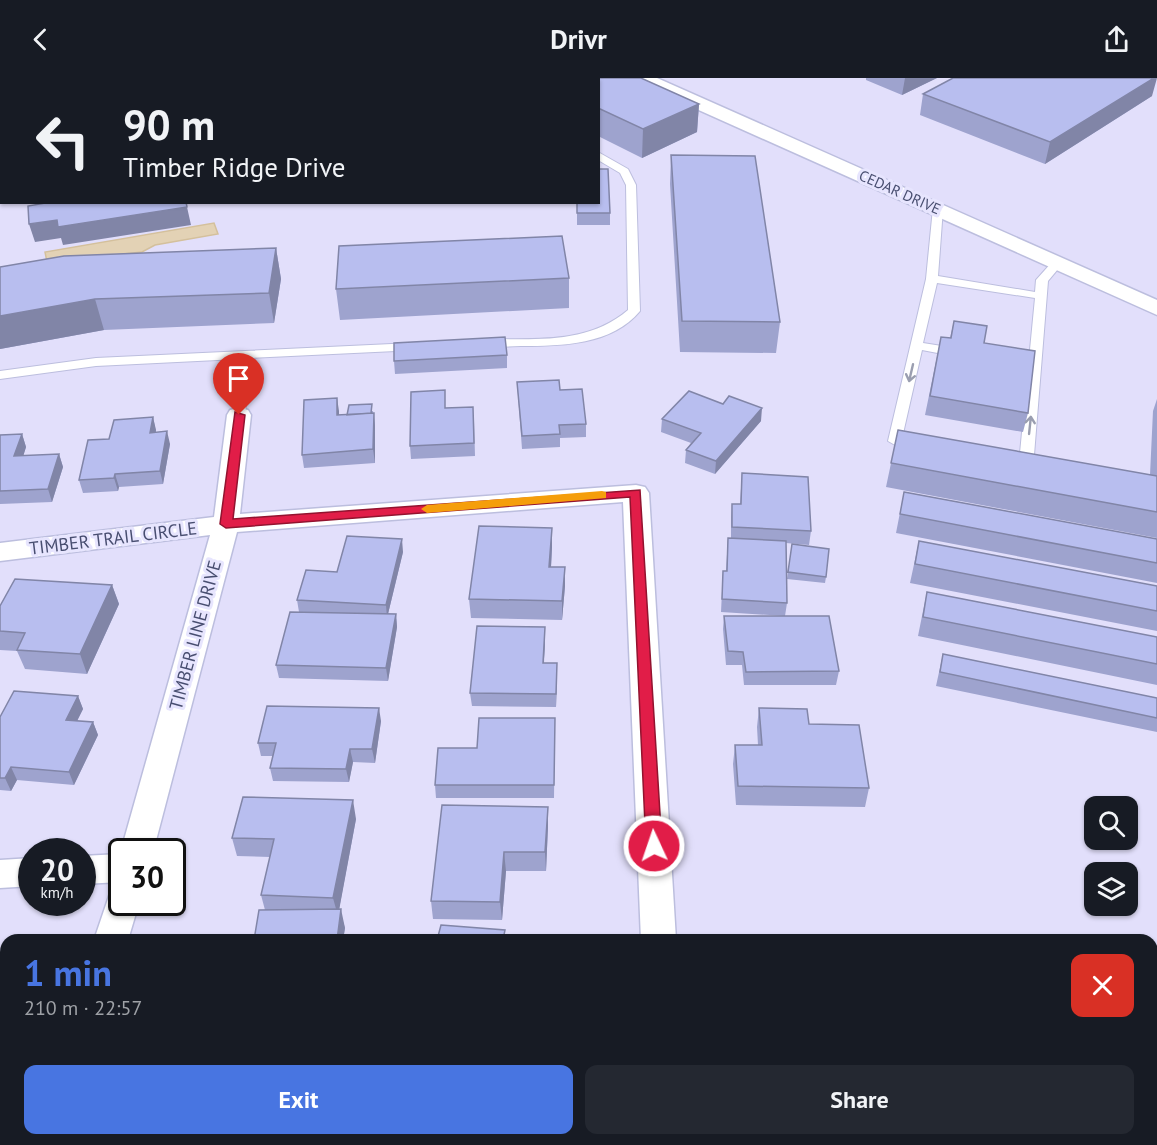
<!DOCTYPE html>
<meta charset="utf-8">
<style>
:root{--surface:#171b24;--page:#242831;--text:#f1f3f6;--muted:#9ea1a6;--accent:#4875e1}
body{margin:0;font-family:"PT Sans",sans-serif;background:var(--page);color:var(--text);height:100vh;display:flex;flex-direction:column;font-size:22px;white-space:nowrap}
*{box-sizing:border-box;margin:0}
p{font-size:20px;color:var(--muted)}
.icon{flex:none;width:33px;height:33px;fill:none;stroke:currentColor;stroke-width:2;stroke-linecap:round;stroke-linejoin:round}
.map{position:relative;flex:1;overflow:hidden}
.drawer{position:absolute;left:0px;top:856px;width:1158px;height:212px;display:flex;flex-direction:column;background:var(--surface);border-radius:18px 18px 0 0;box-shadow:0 2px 4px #0004}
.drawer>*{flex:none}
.guide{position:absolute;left:0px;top:0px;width:600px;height:126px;box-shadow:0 2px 4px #0004;background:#171b24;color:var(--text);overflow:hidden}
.tools{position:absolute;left:1084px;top:718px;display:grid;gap:12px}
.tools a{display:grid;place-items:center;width:54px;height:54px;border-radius:12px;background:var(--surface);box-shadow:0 2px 4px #0004;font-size:30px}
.speed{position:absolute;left:18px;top:760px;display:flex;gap:12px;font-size:30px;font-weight:700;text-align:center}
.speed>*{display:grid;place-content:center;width:78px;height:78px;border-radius:50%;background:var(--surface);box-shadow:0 2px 4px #0004;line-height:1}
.speed small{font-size:15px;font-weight:400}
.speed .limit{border:3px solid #111;border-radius:9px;background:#fff;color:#111}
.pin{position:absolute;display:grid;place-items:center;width:51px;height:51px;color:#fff;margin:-62px -26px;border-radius:50% 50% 50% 0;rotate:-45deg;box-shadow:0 0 6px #0007}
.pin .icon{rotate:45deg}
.me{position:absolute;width:66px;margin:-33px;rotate:357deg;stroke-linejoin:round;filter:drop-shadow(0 0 4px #0008)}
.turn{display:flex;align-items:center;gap:21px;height:126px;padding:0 24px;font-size:27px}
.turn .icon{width:78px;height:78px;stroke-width:2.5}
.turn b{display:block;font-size:42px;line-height:51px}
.round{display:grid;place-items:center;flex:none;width:63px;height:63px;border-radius:12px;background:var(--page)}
.headline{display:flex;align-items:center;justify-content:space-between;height:102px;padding:0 24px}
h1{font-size:36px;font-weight:600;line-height:45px;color:var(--accent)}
.button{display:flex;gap:12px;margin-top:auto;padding:12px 24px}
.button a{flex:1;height:69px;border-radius:12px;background:var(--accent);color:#fff;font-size:24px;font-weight:600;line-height:69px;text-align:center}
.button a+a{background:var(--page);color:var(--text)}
header{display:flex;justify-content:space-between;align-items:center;height:78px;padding:0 24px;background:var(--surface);font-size:27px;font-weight:600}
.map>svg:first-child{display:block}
.water{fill:#e3d2b5;stroke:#d4c09c;stroke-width:1.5}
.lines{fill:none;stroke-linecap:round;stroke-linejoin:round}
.service-casing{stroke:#bcbede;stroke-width:2}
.minor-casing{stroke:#bcbede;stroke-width:3}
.service{fill:#fff;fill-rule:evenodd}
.minor{fill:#fff;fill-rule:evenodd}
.wall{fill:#9ea3ce}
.shaded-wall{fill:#8185a7}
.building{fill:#b8beef;stroke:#8185a7;stroke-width:1.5}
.oneway{stroke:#9a9eb0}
.route{fill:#e11d48;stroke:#92132f;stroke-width:1.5}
.slow{fill:#f59e0b}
.labels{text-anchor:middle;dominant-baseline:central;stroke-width:6;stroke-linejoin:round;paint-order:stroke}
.far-street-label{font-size:15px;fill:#484e70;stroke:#e7e5fe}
.street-label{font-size:18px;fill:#484e70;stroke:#e7e5fe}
</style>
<header><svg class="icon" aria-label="back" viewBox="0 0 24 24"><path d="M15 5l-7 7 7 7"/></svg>Drivr<svg class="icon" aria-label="share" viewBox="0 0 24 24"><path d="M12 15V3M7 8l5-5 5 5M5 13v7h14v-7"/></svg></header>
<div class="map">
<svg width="1157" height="1067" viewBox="0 0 1157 1067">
<rect width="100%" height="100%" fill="#e2dffb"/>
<path class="water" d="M214,145L218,156L155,167L142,174L47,184L45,174Z"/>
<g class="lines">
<defs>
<path id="service" d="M435,0H446L447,2H436Z
M0,43H2V49H0Z
M598,74L628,91L636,107L640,233C612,267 562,268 521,268C509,268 496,270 484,268V262L488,261C537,261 588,266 628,232L626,107L620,95L598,82Z
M938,127L943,130L938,198L1035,214L1036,202L1053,183H1061L1063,185L1048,203L1034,377L1022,388H1012L1005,384L1020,375L1035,220L937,205L923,265L948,269L954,273L948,277L922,272L902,360L920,364L922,367L920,370L895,367L888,363L926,201L933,130Z
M413,265L417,266V272L250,280L245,337L239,341L233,337L238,281L96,288L0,301V293L96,280Z"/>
<path id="minor" d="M96,0H120L95,2Z
M633,0H657L1157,222V237L636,4Z
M0,9H2V19H0Z
M239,330L248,332L251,337L240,436L636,407L645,409L649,415L676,862H641L623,424L237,454L153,774H122V804L82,806V778L120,776L210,457L0,483V465L214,439L227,337L230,332Z
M32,780V808L0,810V782Z
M122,810V825H139L128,862H94L110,815Z
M39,1062H79L78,1067H38Z"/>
</defs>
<use href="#service" class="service-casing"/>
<use href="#minor" class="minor-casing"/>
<use href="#service" class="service"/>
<use href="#minor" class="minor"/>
</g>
<path class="wall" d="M467,0H641L699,26L697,54L642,80L598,58V2H470Z
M866,0H937L902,17L866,2Z
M923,16L1152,18L1045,86L920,37Z
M671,77L780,244L776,275L680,274L670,106Z
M577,124L610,135V147H577Z
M276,170L281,201L274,245L104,252L0,271V189Z
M569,200V230L340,242L336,211Z
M954,243L1028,335L1023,354L925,337L941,259L950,260Z
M507,277V290L395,296L394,283Z
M517,304L560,312L586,346V359L560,360V369L522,371Z
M1157,321V460L886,409L898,352L1150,397L1153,333Z
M446,330L474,342L475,378L411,381L410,368Z
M339,333V337L373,333L375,348V385L304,390L302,377Z
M153,339L156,354L170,366L163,406L119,409L118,413L83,415L79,402L109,361Z
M662,341L761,343L715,396L685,385L686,372L691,365L661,354Z
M22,356L26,369L23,378L59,376L63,389L52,424L0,426V357Z
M742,395L811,453L809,467L786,465L787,525L785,538L721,534L723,493H726L728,460H731V439L732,426H740Z
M904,414L1157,461V505L896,455Z
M919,463L1157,508V553L910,505Z
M792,466L826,499L825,505L787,501Z
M552,469L551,489L565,508L562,542L471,540L469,521Z
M403,474L388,536H396L397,549L388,603L279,600L276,587L299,534L297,522L337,494Z
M112,507L119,526L87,596L25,591L17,573L0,572V528Z
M927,514L1157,559V607L918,558L923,533Z
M724,538L839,593L836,607H744L742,587H726L723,551Z
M545,563L544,585H557L556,629L472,628L470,615Z
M943,576L1157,620V654L936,608Z
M78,618L83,631L77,643L93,644L98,657L74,707L17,702L11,713L0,712V639Z
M759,630L809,646L869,710L865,729L736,727L733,686L735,667H758L757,649Z
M555,640L554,720H436L435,707L477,670Z
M381,643L375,685L353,684L349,704L273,703L270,690L273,678H261L258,665Z
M548,729V748L546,793H506L502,842L433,841L431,823Z
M356,741L339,831L345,850L343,862H254L265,832L261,817L270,779L237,778L232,760Z
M169,1062H324L323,1067H168Z
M689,1062H837L833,1067H694Z"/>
<path class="shaded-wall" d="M363,0H396V2H358Z
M499,0H524V2H499Z
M905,0H937L902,17Z
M1154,0H1157L1152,18L1045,86L1050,64Z
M699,26L697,54L642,80L643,51Z
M187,129L191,147L63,167L61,160L35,164L29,146L57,142Z
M276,170L281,201L274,245L269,215Z
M95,221L104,252L0,271V238Z
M337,320L339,333V350L337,337Z
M762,330L761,343L715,396L716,383Z
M374,335L375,348V385L373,371Z
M153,339L156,352L154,368L150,355Z
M167,353L170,366L163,406L160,393Z
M22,356L26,369L19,392L14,378Z
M59,376L63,389L52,424L48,411Z
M115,396L119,409L118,413L114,400Z
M552,450V469L550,508L549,489Z
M402,461L403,474L387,540L386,527Z
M565,489V508L562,542V523Z
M112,507L119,526L87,596L80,576Z
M396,536L397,549L388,603L386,590Z
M545,549V563L543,598V585Z
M557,585V598L556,629V616Z
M78,618L83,631L71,655L66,642Z
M379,630L381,643L375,685L372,671Z
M93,644L98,657L74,707L69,694Z
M350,671L353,684L349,704L346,691Z
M11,689L17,702L11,713L5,700Z
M353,722L356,741L338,838L333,820Z
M548,729V748L546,793L545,774Z
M504,774L506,793L502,842L500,824Z
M341,831L345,850L343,862H337Z
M271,1062H273L274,1067H270Z
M317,1062H324L323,1067H318Z
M626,1062H630L628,1067H624Z
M829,1062H837L833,1067H823Z"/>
<path class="building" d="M248,0H363L358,2H238Z
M536,0H641L699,26L643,51L598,30V2H539Z
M953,0H1154L1050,64L923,16Z
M671,77L755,78L780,244L682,243Z
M598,91H608L610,135H577V124H598Z
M186,124L187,129L58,149L57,142L29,146L28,128L51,124Z
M562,158L569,200L336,211L339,168Z
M276,170L269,215L95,221L0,238V189L64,178Z
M954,243L987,248L984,265L1035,273L1028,335L930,318L941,259L951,260Z
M505,259L507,277L394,283V265Z
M559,302L560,312L582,311L586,346L559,347L560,356L522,358L517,304Z
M445,312V330L473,329L474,365L410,368L411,314Z
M689,313L723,326L729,318L762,330L716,383L686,372L701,355L662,341Z
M337,320V337L374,335L373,371L302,377L304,322Z
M372,326L371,335L347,337L349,327Z
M153,339L150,355L167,353L160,393L115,396L114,400L79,402L88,362L109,361L114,342Z
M898,352L1157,398V434L891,385Z
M22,356L14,378L59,376L48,411L0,413V357Z
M742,395L808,399L811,453L732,449V426H741Z
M904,414L1157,461V485L900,436Z
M479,448L552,450L549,489H565L562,523L469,521Z
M347,458L402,461L386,527L297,522L306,492L337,494Z
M728,460L786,463L787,525L722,521L723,493H727Z
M919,463L1157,508V533L915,486Z
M792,466L829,471L826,499L788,494Z
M15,501L112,507L80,576L17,572L25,555L0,553V528Z
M927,514L1157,559V586L923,539Z
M290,534L396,536L386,590L276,587Z
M724,538H829L839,593L746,594L743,574L728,573Z
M477,548L545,549L543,585H557L556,616L470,615Z
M943,576L1157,620V640L940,594Z
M14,613L78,618L66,642L93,644L69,694L11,689L5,700H0V639Z
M267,628L379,630L372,671H350L346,691L270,690L276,665H258Z
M759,630L807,631L809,646L859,647L869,710L738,708L735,667H762Z
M479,640H555L554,707H435L438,670H477Z
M243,719L353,722L333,820L261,817L274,761L232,760Z
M442,727L548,729L545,774H504L500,824L431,823Z
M341,831L337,862H254L259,832Z
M441,847L505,852L503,862H437Z
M804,857L882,858L883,862H805Z
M169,1062H271L270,1067H168Z
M492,1062H626L624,1067H490Z
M707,1062H829L823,1067H711Z"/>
<defs><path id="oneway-shaft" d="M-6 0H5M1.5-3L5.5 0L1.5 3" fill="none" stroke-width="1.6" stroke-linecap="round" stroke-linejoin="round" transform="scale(1.5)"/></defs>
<g class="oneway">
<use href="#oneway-shaft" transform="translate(911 295) rotate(103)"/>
<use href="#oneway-shaft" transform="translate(1030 347) rotate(-84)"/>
</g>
<path class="route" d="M235,334L245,337L233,441L640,412L662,768L659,773H648L646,768L630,419L226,450L220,446Z"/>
<path class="slow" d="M602,413L606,414V420L427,435L421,431L427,427Z"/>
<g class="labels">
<g class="far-street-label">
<text transform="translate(900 114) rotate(24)">CEDAR DRIVE</text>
</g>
<g class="street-label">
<text transform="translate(113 460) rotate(-7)">TIMBER TRAIL CIRCLE</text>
<text transform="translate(195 557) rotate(-75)">TIMBER LINE DRIVE</text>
</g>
</g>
</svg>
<div class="tools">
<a><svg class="icon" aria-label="search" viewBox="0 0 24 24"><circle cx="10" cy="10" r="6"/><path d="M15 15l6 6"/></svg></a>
<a><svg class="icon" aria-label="layers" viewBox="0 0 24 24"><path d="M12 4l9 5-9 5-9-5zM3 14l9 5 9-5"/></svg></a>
</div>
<div class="speed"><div>20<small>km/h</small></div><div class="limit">30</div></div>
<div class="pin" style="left:239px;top:337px;background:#d93025"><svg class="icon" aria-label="arrive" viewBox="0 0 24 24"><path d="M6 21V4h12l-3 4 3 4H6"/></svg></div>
<svg class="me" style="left:654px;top:768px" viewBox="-20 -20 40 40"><circle r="17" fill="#e11d48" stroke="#fff" stroke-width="3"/><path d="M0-11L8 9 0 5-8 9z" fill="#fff"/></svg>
<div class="guide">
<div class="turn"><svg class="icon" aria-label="left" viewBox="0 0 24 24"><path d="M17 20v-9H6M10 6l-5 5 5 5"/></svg><div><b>90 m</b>Timber Ridge Drive</div></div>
</div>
<section class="drawer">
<div class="headline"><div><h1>1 min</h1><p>210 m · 22:57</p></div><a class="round" style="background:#d93025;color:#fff"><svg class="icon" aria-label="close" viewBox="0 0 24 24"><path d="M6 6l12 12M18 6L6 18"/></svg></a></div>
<div class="button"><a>Exit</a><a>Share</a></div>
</section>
</div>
